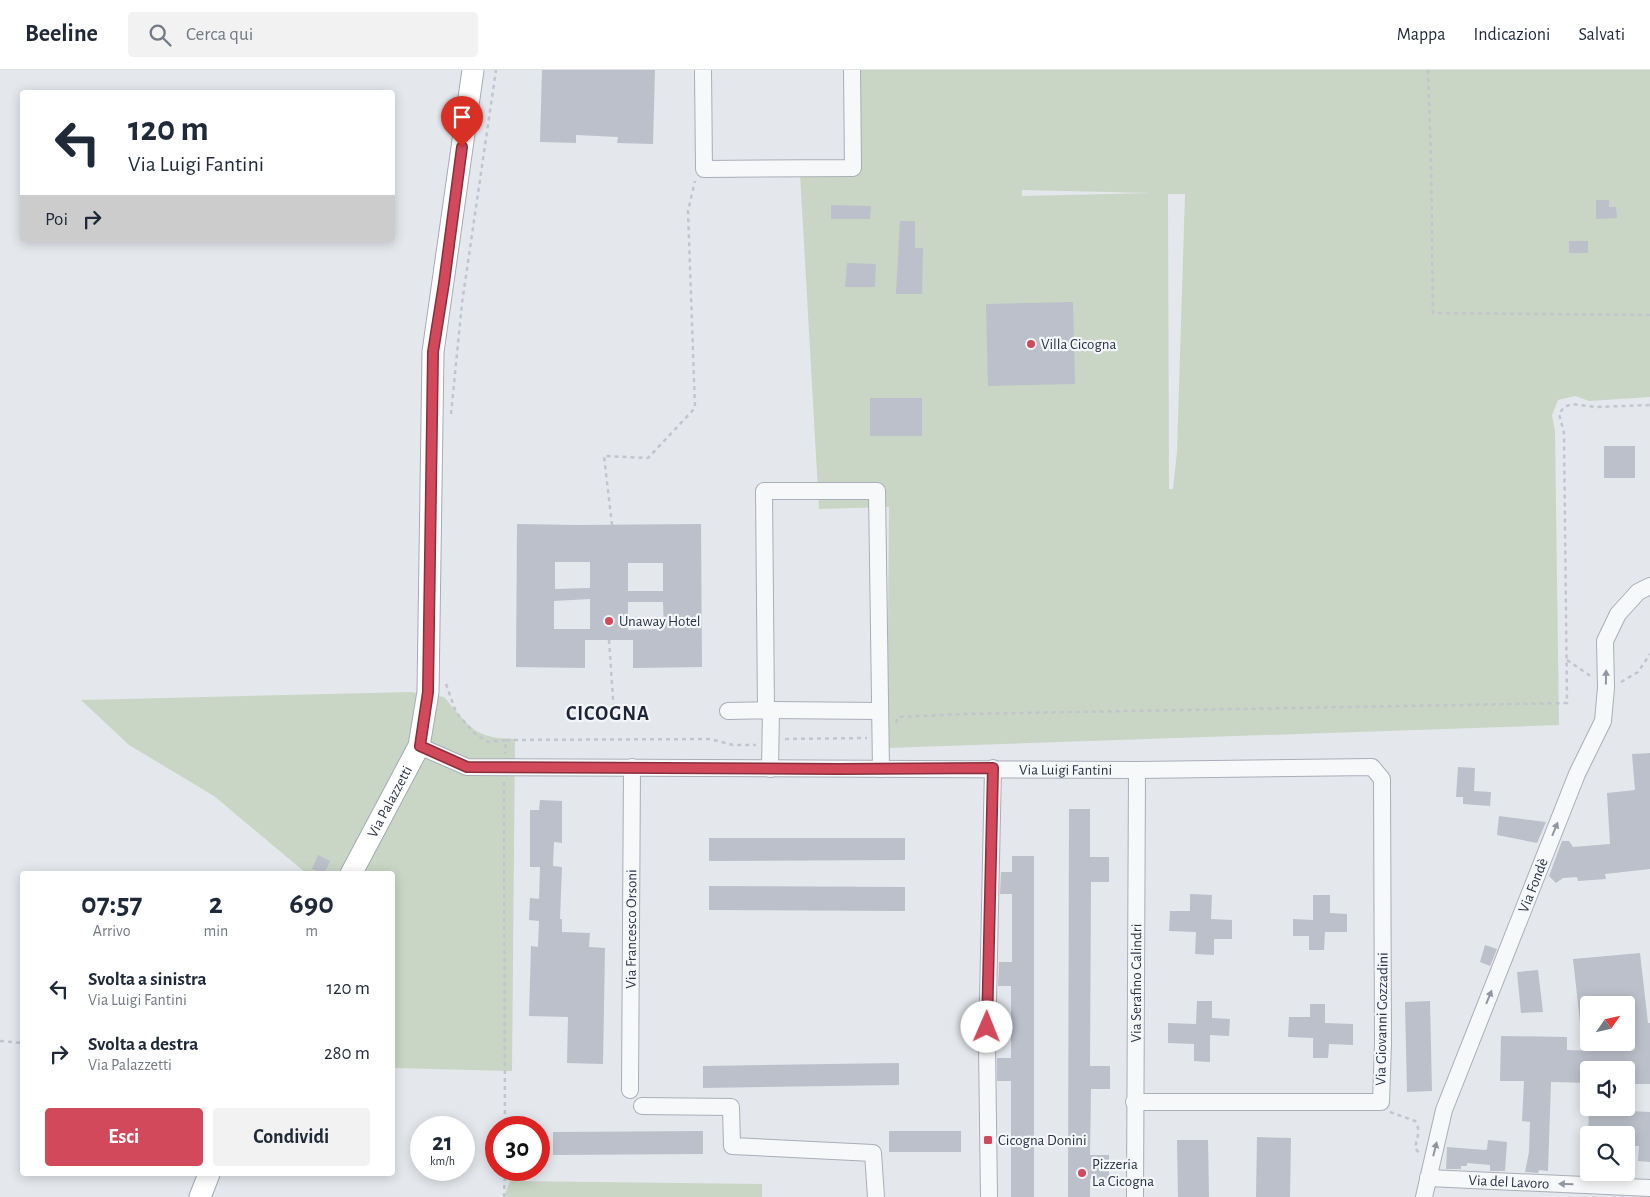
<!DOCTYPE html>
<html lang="it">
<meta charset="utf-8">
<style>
:root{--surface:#fff;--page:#f2f2f3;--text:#1f2937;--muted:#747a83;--line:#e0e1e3;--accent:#d1495b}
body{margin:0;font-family:"Alegreya Sans",sans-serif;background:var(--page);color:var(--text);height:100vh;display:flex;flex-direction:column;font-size:19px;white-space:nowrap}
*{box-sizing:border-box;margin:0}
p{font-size:16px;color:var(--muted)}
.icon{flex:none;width:28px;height:28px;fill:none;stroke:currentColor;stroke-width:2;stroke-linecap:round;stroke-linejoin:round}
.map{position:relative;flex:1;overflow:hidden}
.details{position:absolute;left:20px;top:801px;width:375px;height:305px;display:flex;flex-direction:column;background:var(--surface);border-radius:5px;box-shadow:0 2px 12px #0003}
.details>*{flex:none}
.guide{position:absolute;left:20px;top:20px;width:375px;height:152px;border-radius:5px;box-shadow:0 2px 12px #0003;background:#fff;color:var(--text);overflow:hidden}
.needle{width:32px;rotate:56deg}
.tools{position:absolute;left:1580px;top:926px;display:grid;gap:10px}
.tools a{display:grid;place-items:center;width:55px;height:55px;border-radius:5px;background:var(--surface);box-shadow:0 2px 12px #0003;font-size:25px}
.speed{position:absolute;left:410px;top:1046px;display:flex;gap:10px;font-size:25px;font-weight:700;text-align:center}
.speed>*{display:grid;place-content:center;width:65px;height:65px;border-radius:50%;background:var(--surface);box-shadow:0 2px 12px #0003;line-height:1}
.speed small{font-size:12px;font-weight:400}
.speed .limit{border:8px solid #d22;background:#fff;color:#111}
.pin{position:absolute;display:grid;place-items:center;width:42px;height:42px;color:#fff;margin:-51px -21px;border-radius:50% 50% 50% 0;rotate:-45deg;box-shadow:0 0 5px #0007}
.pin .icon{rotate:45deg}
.me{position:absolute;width:55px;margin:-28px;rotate:1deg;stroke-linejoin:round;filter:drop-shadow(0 0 4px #0008)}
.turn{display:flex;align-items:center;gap:18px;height:105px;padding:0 25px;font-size:22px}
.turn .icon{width:65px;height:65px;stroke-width:2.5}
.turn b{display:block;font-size:35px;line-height:42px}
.then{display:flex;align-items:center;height:48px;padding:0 25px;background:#0003;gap:10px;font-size:19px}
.eta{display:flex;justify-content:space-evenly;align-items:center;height:85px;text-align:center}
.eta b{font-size:30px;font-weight:700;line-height:35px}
.action{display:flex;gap:10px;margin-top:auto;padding:10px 25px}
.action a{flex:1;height:58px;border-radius:5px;background:var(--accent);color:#fff;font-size:20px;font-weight:700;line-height:58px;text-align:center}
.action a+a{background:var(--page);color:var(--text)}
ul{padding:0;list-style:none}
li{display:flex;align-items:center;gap:15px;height:65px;padding:0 25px}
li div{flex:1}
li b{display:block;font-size:19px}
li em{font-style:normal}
header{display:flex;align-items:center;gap:30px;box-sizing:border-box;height:70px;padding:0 25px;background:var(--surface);border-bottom:1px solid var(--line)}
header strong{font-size:24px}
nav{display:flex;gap:28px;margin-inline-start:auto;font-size:18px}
.search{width:350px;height:45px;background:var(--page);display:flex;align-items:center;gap:12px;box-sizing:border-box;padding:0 18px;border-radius:5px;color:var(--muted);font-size:19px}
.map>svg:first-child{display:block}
.green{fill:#c9d6c5;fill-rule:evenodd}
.building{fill:#bbc0ca;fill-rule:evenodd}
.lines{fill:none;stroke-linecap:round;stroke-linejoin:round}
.minor-casing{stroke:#a9aeb7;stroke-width:18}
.major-casing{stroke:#a3abb8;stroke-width:23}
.path{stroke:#c2c5cb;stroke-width:2.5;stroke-dasharray:4 4;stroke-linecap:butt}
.minor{stroke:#f7f8fa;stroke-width:16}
.major{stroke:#fff;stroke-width:21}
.oneway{fill:#9196a0}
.route-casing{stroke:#882f3b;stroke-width:12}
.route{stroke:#d1495b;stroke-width:9}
.poi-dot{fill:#d1495b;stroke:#f4f6f9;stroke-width:2}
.labels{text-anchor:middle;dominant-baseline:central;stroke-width:4.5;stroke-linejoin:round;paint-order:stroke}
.poi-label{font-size:15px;fill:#2b3445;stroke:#f4f6f9;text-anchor:start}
.street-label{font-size:15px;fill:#2b3445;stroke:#f4f6f9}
.district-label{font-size:20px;font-weight:bold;letter-spacing:1px;fill:#1d2536;stroke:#f4f6f9}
</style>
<header>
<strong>Beeline</strong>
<div class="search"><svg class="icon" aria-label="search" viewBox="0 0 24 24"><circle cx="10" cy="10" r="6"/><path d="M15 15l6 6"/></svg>Cerca qui</div>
<nav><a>Mappa</a><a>Indicazioni</a><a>Salvati</a></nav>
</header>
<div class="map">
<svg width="1650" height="1127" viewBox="0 0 1650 1127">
<rect width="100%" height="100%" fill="#e4e7ec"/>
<path class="green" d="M859,0H1650V327L1589,331L1575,326L1558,330L1552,345L1555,362L1559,655L887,678L889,437L819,439L800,103L860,101ZM1022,120L1151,123H1152L1022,126ZM1168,124H1185L1177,382L1173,419H1169Z
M411,622L444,627C469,656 474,669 515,669L512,1001L393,998L392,804H307L214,726L129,675L81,630Z
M510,1111L762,1114V1127H504Z"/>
<path class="building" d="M542,0H655L653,74L617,73L618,67L576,65V73L540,72Z
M1596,130H1609V137H1616L1617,148L1596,149Z
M831,135L871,136L870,149H831Z
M900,151H915V178H923L922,224H896Z
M1569,171H1588V183H1569Z
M847,193L876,194L875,217H845Z
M1073,232L1075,314L988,316L986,234Z
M870,328H922V366H870Z
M1604,376H1635V408H1604Z
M517,454L577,455L701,454L702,597L633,598V570H585V598L516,597ZM555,492H590V518L555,519ZM628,493H663V521H628ZM590,529V559H554V531ZM628,532H663L664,559L628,560Z
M1650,683V799L1605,804L1606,809L1578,811L1577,807L1563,808L1556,813L1549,806L1562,771H1569L1573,777L1610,774L1607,723L1635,720L1632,684Z
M1458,697L1475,698L1474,721L1491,722L1490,736L1463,734V727H1456Z
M540,730L562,731V773L554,772L553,796L562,797L560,849H562V862L590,863L589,877L605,878L603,994L567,993L568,947L529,946L531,876L538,877L539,851L529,850L530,828L539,829L540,797H530V740H539Z
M1069,739H1090V787H1109V812H1091L1090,996H1110V1019H1091L1090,1085H1109V1109H1090V1127H1068Z
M1499,746L1546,752L1537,773L1497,765Z
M709,768H905V790L709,791Z
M318,785L330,791L324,804L312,799Z
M1012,786H1034V1127H1011V1011H997V988H1011V916H998L999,892H1012V824H1000L1001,802H1012Z
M709,816L905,817V841L709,840Z
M1190,824L1212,825L1211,849L1232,850V869H1214V885L1195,884L1196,862L1169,861L1170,841H1190Z
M1313,825H1330V843L1347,844V862H1325L1324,880H1309V866H1293V849L1313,850Z
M1485,875L1497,879L1490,896L1480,892Z
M1640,883L1648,953H1650V1014H1626V1000H1589V1013L1551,1012L1548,1101L1539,1100L1538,1103L1525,1102L1529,1082L1530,1052L1522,1051L1524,1011H1500L1501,966L1567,967V980L1593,981V972H1626V935H1589V960L1581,961L1573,889Z
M1538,900L1543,942L1521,943L1517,902Z
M1197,931H1212V948L1230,949L1229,966L1210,965V992L1194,991V974L1168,973V953L1196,954Z
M1430,931L1432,1021L1407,1022L1405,932Z
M1310,934H1325V953L1353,954V975L1329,974L1328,988H1313V968L1288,967L1289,947H1310Z
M899,993V1015L703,1018V996Z
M1589,1039L1650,1042V1092L1638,1091L1639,1076H1626V1065H1588Z
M703,1061V1084L553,1085V1062Z
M889,1061H961V1082H889Z
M1257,1067L1291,1068L1290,1127H1256Z
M1177,1070H1208L1209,1127H1178Z
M1488,1070L1507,1072L1505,1101H1490V1095L1467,1093V1096H1461V1099H1446L1447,1077L1485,1080L1487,1079Z"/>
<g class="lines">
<defs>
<g id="minor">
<path d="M703,0L704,99L853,98L852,0"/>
<path d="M771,640L880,641"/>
<path d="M728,641L771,640L770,699"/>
<path d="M766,641L764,421H877L881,699"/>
<path id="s1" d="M419,676L467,697L1137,700L1372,697L1382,709L1383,973L1381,1032H1134"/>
<path id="s2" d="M630,1020L632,697"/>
<path d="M642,1036L731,1037L732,1076L873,1083L876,1127"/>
<path id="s3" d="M1428,1108L1650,1118"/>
<path d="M989,1127L987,976L993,698"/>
<path id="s4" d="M1135,1127L1137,700"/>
<path id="s5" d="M1424,1127L1444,1040L1577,704L1603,651L1606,618L1605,571L1618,544L1638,522L1650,516"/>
</g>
<g id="major">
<path id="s6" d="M351,804L419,676L428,622L433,282L473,0"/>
<path d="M200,1127L209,1104"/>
</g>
</defs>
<use href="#minor" class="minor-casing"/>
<use href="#major" class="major-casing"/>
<path class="path" d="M1428,0L1431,90L1433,243L1650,245
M451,344L462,233L496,0
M612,455L604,386L648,388L695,338L688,141L695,111
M609,570L614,643
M1567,590L1592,607
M1621,612L1638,602L1650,584
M446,614L456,642L474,663L488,672L506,670L505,684
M896,653L898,647L964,644L1567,633L1564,363L1559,344L1564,337L1572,334L1596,337L1650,335
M785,669L867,668
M506,670L710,669L733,675H756
M504,712L505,1058
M0,971L22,973
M1390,1042L1415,1051C1421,1059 1417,1069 1415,1078L1419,1083
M504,1127L505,1100"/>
<use href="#minor" class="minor"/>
<use href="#major" class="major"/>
</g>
<defs><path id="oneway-solid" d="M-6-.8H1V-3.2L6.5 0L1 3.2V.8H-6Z" transform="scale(1.25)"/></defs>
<g class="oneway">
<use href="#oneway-solid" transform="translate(1606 607) rotate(-89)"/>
<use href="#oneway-solid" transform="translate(1555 759) rotate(-68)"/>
<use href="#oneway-solid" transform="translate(1489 927) rotate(-68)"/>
<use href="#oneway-solid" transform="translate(1435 1079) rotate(-76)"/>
<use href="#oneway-solid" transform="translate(1566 1114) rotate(-178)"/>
</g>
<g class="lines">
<defs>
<path id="route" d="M462,77L444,213L433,282L428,622L420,676L467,697L839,699L993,698L987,957"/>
</defs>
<use href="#route" class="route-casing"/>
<use href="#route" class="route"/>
</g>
<g class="poi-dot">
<circle cx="1031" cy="274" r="5"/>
<circle cx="609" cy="551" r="5"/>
<rect x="983" y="1065" width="10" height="10" rx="2.5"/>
<circle cx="1082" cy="1103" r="5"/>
</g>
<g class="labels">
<g class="poi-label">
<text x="1041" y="274">Villa Cicogna</text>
<text x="619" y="551">Unaway Hotel</text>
<text x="998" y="1070">Cicogna Donini</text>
<text x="1092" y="1094">Pizzeria<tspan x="1092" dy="17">La Cicogna</tspan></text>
</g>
<g class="street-label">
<text stroke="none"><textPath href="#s1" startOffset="651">Via Luigi Fantini</textPath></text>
<text stroke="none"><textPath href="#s6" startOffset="82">Via Palazzetti</textPath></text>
<text stroke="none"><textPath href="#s5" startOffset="331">Via Fondè</textPath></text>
<text stroke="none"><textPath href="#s2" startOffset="161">Via Francesco Orsoni</textPath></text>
<text stroke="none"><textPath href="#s4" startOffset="214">Via Serafino Calindri</textPath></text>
<text transform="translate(1382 949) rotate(-89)">Via Giovanni Gozzadini</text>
<text stroke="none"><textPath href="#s3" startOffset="81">Via del Lavoro</textPath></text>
</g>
<g class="district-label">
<text x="608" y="644">CICOGNA</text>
</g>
</g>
</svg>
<div class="tools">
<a><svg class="needle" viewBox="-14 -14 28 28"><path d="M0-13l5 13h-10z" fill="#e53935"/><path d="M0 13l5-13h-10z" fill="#747a83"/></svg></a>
<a><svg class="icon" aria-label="sound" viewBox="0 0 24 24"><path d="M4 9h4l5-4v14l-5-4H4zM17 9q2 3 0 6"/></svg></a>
<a><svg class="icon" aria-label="search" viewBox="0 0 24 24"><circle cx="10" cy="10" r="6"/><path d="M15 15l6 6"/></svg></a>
</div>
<div class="speed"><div>21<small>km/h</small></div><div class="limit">30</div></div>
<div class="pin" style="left:462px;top:77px;background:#d93025"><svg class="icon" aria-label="arrive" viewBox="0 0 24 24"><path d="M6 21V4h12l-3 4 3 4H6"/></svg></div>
<svg class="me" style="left:987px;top:957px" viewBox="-20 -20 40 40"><circle r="19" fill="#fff"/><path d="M0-13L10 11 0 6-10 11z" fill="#d1495b"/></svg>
<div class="guide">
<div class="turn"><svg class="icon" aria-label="left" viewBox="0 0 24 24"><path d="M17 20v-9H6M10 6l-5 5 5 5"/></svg><div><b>120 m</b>Via Luigi Fantini</div></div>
<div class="then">Poi<svg class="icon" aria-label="right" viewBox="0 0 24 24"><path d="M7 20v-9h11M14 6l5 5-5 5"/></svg></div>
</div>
<section class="details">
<div class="eta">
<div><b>07:57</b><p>Arrivo</p></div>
<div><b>2</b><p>min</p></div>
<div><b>690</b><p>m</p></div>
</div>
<ul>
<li><svg class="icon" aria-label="left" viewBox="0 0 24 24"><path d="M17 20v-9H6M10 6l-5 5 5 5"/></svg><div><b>Svolta a sinistra</b><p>Via Luigi Fantini</p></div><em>120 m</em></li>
<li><svg class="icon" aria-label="right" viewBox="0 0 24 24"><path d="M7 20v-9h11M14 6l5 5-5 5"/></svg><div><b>Svolta a destra</b><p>Via Palazzetti</p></div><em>280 m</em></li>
</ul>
<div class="action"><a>Esci</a><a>Condividi</a></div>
</section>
</div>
